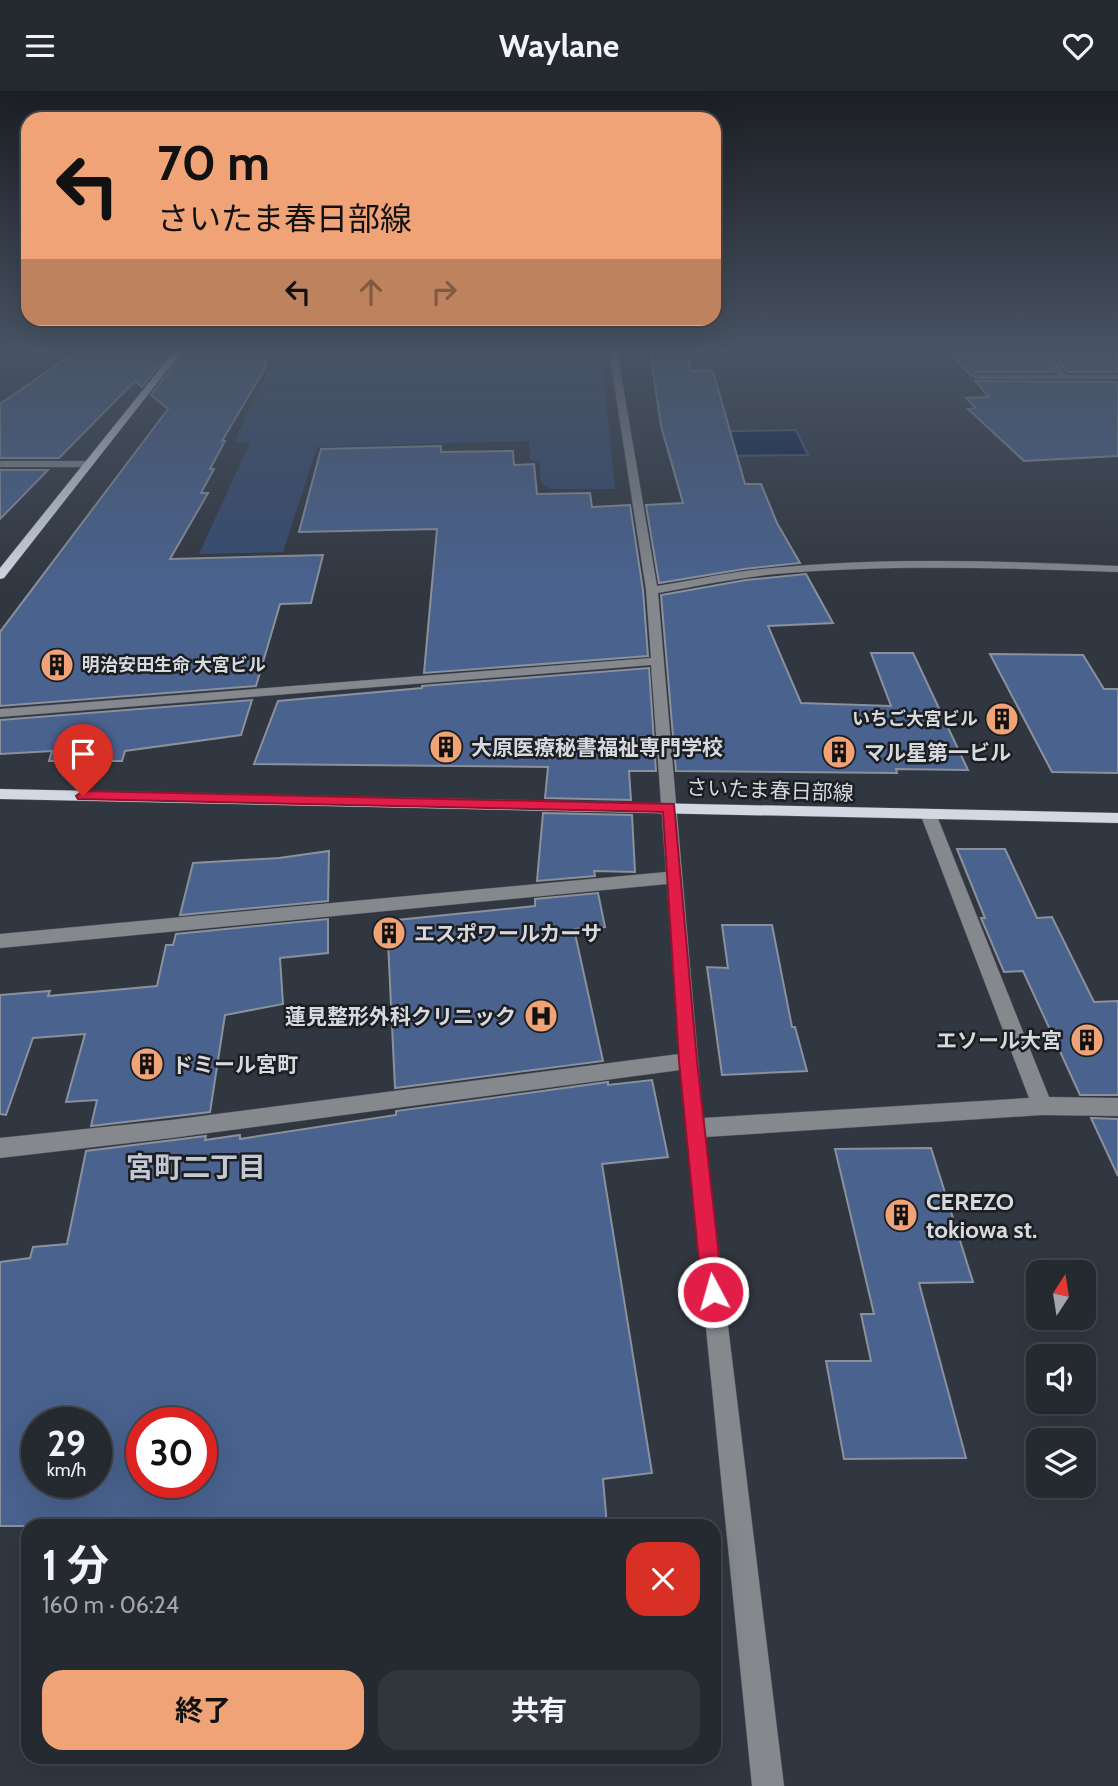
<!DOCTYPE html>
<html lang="ja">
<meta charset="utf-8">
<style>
:root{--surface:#252930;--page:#31353c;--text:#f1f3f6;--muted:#a3a6ab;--line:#42454c;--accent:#efa377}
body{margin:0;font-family:Cabin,"Noto Sans JP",sans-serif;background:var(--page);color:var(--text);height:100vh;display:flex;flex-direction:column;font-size:26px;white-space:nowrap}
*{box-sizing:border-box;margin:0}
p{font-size:23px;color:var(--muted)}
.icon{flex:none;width:38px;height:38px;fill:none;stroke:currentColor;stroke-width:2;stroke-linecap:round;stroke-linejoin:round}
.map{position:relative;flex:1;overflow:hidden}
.drawer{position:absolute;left:21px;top:1428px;width:700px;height:245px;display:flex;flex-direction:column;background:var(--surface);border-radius:21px;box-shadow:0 7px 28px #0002,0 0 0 2px var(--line)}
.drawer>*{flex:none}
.banner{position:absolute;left:21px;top:21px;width:700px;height:214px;border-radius:21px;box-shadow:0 7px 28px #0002,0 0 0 2px var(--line);background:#efa377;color:#111;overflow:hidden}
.needle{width:46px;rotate:12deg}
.buttons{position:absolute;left:1026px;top:1169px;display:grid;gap:14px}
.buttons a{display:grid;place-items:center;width:70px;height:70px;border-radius:14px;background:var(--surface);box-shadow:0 7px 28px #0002,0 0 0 2px var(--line);font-size:35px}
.speed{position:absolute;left:21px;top:1316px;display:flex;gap:14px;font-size:35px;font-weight:700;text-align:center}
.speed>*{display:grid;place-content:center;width:91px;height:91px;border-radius:50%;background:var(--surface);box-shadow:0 7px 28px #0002,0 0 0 2px var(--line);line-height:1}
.speed small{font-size:18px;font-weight:400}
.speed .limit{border:10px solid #d22;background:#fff;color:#111}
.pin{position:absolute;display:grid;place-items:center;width:60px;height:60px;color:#fff;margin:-72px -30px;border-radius:50% 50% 50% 0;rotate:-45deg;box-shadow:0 0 7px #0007}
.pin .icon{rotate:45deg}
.me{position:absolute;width:77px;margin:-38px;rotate:354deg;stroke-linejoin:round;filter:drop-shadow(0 0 5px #0008)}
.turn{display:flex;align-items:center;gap:24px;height:147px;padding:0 21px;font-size:32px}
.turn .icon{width:91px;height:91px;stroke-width:2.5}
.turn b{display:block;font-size:49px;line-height:60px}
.lanes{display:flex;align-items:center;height:66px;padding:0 21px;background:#0003;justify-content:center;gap:35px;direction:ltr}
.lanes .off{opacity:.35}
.round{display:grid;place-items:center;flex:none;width:74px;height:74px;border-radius:21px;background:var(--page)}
.overview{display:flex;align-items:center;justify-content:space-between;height:119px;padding:0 21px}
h1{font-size:42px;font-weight:700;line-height:52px}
.primary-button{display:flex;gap:14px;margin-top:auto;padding:14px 21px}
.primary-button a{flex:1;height:80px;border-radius:21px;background:var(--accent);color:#111;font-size:28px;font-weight:700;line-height:80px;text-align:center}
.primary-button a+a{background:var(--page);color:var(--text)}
header{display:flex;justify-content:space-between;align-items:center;height:91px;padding:0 21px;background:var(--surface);font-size:32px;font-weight:700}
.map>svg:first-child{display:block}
.green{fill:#354b6f}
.water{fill:#0c2248;stroke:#495975;stroke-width:2}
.building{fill:#49628e;stroke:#8b919c;stroke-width:2;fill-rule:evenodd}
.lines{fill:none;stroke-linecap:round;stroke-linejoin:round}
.minor-casing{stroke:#4f545d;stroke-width:1}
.major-casing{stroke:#4f545d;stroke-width:1}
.minor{fill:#85888d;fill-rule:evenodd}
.major{fill:#d3d9e3;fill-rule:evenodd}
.route{fill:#e11d48;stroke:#92132f;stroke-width:2}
.labels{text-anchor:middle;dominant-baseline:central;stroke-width:5;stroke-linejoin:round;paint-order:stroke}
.far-poi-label{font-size:18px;font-weight:bold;fill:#d6dadf;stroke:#1c1e22;text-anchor:start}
.poi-label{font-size:21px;font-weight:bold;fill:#d6dadf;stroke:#1c1e22;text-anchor:start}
.street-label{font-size:21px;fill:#d6dadf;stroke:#1c1e22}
.near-poi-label{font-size:24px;font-weight:bold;fill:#d6dadf;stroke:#1c1e22;text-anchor:start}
.near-neighbourhood-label{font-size:28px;font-weight:bold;fill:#c2c9d4;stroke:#1c1e22}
</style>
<header><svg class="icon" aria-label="menu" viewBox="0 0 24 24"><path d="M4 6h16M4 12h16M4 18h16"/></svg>Waylane<svg class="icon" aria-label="heart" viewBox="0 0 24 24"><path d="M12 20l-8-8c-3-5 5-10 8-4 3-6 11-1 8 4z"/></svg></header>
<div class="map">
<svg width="1118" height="1695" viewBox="0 0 1118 1695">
<rect width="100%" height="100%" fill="#313740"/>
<path class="green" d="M278,259H601L615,398H551L541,392L539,370H531L529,350L317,356L283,461L199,463L250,351H234Z"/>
<path class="water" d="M796,339L808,364L701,365L693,341Z"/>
<path class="building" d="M78,259H171L142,296L135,290L59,367H0V313Z
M185,259H272L264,274H267L222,350H225L210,378H214L201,402H208L170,468L323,464L311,512L280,513L256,595L0,615V541L168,318L151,304Z
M650,259H687L691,280H713L745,393H761L777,432L800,472L744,478L659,492L646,414L683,412L661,335Z
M950,262L1039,263L1053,281H977L971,285Z
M1052,263H1118V281H1068Z
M975,290L1118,291V365L1024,370L968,318L976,317L966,307L989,306Z
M441,355V361L513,360L514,374L534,373L537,403L590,402L592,416L630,414L643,499L648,565L424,582L437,438L299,441L321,358Z
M0,379H48L0,428Z
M806,483L833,532L768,535L801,612L891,615L871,562H913L968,679L896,678L897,682L676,680L661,504L746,489Z
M990,563L1083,564L1104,598H1118V682L1052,681Z
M649,577L656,680H629L631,709L545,707L548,676L254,673L278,610L422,597V595Z
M252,609L241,644L125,660L122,670H49L52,660L0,663V629Z
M543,722L632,724L635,781L594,780L595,785L537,790Z
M957,758H1005L1037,827L1052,826L1094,911L1118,910V1004H1080L1023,880L1004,881L981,827H985Z
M329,760L328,810L180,824L193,772L279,767Z
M598,802L605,836L574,838L603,970L395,997L387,830L535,815V808Z
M328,828V862L280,867L283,913L225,924L210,1021L91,1035L97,1009L66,1011L85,943L33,947L6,1024L0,1023V904L50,900L48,905L157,895L166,854H173L176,843Z
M722,834H772L792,936H795L807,980L722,984L707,876L728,877Z
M652,989L668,1066L602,1073L652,1382L603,1388L607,1435H0V1171L30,1167L33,1156L67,1153L86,1060L206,1045L205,1049L240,1044V1048L396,1024V1020L608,991V994ZM37,1332H96V1391H37ZM142,1332H201V1391H142Z
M1091,1027L1118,1028V1085Z
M931,1057L973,1191L919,1192L966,1367L844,1368L826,1270H871L861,1223H874L835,1058Z"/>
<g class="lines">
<defs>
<path id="minor" d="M609,259H617L657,495C696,489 734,480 773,477C887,466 1003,470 1118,475V481C1004,477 889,473 775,483C736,487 697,495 658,502L703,1027L1029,1007L921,725L929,720L937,725L1049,1006L1118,1007V1025L1042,1024L705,1046L784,1695H752L680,979L171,1047L0,1067V1047L171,1029L679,963L667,793L0,857V843L666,781L651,574L0,626V618L651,567L646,499Z
M1041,261H1047L1067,284H1118V288H977L973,286L977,284H1058Z
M0,370H89L94,373L89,376H0Z"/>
<path id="major" d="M175,259H183L4,487L0,488V477Z
M0,698L1118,722V732L0,708Z"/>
</defs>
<use href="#minor" class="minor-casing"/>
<use href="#major" class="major-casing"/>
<use href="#minor" class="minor"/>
<use href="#major" class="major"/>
</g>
<linearGradient id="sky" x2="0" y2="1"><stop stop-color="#1b1e23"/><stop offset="0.52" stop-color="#485364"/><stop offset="1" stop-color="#485364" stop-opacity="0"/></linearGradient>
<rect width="1118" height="497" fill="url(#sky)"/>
<path class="route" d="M83,700L674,713L697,970L723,1201L720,1209L713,1212L705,1209L702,1201L679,970L663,721L78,708L76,705Z"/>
<defs>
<symbol id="building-disc" viewBox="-11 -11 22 22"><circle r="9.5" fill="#efa377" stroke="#1c1e22"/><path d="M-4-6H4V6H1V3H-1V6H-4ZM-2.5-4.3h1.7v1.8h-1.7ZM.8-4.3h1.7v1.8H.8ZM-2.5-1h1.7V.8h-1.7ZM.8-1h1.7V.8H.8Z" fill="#111"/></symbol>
<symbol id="hospital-disc" viewBox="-11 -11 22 22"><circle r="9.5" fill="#efa377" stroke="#1c1e22"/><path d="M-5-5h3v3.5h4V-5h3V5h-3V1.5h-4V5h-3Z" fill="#111"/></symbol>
</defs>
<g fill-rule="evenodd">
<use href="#building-disc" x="38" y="555" width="38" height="38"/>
<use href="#building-disc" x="983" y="609" width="38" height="38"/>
<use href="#building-disc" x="427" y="637" width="38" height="38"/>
<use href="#building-disc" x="820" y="642" width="38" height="38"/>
<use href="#building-disc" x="370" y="823" width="38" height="38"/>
<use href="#hospital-disc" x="522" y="906" width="38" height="38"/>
<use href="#building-disc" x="1068" y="930" width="38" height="38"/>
<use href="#building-disc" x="128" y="954" width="38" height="38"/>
<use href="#building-disc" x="882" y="1105" width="38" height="38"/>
</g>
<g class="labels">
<g class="far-poi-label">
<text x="82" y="574">明治安田生命 大宮ビル</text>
<text x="978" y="628" text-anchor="end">いちご大宮ビル</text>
</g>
<g class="poi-label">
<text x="471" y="656">大原医療秘書福祉専門学校</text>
<text x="864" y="661">マル星第一ビル</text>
<text x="414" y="842">エスポワールカーサ</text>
<text x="516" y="925" text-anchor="end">蓮見整形外科クリニック</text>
<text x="1062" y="949" text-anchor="end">エソール大宮</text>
<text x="172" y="973">ドミール宮町</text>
</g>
<g class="street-label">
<text transform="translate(770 699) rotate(2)">さいたま春日部線</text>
</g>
<g class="near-poi-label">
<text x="926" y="1110">CEREZO<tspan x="926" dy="28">tokiowa st.</tspan></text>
</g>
<g class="near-neighbourhood-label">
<text x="196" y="1076">宮町二丁目</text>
</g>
</g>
</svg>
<div class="buttons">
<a><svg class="needle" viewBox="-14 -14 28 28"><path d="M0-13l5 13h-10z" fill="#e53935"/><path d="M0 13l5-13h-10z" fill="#a3a6ab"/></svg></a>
<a><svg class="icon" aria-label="sound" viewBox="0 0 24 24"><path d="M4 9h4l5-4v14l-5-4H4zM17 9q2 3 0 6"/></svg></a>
<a><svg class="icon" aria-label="layers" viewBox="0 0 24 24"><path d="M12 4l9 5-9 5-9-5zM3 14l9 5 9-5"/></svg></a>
</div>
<div class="speed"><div>29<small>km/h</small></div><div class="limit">30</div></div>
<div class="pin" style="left:83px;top:705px;background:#d93025"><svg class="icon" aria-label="arrive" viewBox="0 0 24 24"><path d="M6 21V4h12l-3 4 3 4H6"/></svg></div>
<svg class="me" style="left:713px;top:1201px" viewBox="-20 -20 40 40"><circle r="17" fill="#e11d48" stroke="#fff" stroke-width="3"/><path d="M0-11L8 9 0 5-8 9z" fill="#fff"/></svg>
<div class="banner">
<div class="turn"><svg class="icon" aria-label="left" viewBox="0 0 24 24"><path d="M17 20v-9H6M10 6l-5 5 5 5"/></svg><div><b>70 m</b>さいたま春日部線</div></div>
<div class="lanes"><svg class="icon" aria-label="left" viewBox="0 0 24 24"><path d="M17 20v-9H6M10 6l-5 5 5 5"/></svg><svg class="icon off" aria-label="ahead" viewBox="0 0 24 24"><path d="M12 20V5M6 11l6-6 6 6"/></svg><svg class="icon off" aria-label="right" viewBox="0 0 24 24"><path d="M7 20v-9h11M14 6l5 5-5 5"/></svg></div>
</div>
<section class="drawer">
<div class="overview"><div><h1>1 分</h1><p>160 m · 06:24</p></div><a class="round" style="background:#d93025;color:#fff"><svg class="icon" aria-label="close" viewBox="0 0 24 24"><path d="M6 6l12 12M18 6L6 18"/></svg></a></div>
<div class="primary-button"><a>終了</a><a>共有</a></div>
</section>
</div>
